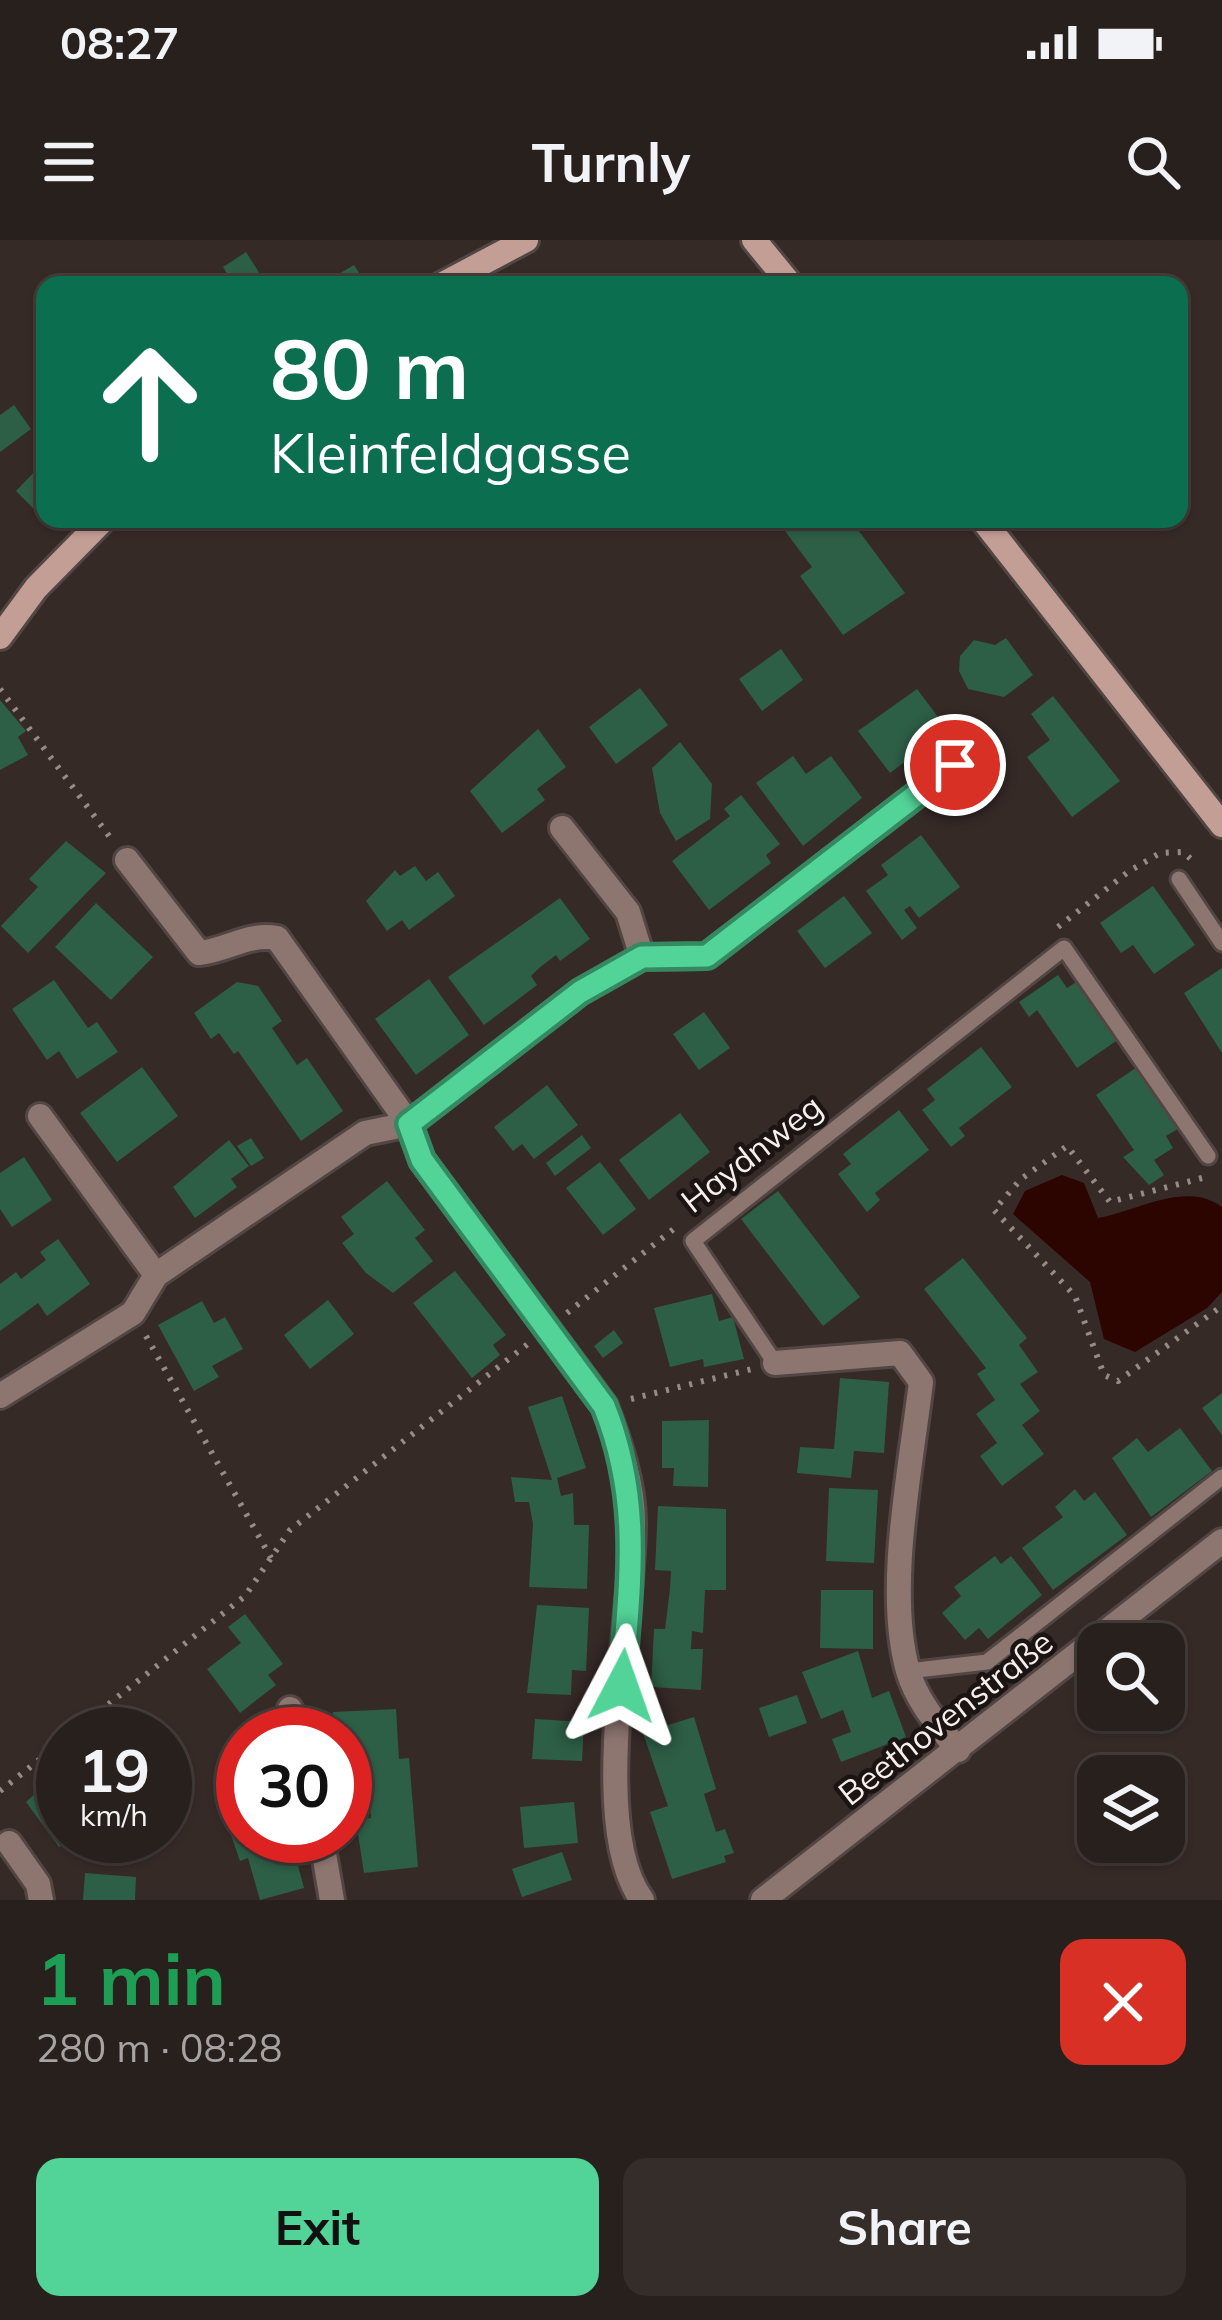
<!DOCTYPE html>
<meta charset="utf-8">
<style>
:root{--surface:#28201d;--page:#342d2a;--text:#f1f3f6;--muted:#a5a3a4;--line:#443e3b;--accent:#52d397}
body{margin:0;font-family:Mulish,sans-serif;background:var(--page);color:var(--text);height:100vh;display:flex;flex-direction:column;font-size:45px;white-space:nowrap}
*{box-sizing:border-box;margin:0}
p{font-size:39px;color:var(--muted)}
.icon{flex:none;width:66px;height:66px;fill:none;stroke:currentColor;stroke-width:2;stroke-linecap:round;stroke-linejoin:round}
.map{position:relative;height:1660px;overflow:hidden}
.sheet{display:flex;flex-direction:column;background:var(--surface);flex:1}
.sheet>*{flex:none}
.hud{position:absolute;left:36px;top:36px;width:1152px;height:252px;border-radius:24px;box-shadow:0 3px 9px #0004,0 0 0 3px var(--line);background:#0b6e4f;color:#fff;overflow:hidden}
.tools{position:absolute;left:1077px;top:1383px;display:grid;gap:24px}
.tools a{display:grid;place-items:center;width:108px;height:108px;border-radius:24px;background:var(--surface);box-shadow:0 3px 9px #0004,0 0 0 3px var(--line);font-size:60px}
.speed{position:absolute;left:36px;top:1467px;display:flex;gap:24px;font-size:60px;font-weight:700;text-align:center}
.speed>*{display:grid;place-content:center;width:156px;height:156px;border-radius:50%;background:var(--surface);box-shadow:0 3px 9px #0004,0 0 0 3px var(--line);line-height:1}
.speed small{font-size:30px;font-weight:400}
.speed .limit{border:18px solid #d22;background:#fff;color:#111}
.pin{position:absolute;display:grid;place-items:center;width:102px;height:102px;color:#fff;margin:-51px;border:6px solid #fff;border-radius:50%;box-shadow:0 3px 12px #0007}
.me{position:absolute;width:132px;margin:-66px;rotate:4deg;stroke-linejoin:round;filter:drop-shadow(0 0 9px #0008)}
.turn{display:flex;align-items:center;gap:42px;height:252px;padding:0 36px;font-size:54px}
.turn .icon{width:156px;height:156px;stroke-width:2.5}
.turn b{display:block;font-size:84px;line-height:102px}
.round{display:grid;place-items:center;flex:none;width:126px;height:126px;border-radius:24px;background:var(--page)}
.head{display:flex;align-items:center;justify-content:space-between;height:204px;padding:0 36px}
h1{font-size:72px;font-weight:700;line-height:90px;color:#1e9e55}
.action{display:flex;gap:24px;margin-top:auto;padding:24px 36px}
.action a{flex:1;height:138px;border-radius:24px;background:var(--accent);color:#111;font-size:48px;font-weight:700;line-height:138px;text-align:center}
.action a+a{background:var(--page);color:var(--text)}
.status{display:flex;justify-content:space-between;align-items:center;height:84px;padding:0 60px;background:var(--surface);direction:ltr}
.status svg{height:33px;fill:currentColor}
header{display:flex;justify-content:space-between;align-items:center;height:156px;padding:0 36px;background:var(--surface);font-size:54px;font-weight:700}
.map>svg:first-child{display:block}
.water{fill:#2c0400}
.building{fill:#2d5e46}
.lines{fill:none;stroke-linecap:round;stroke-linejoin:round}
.lane-casing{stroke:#514643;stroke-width:21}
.street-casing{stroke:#514643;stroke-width:30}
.secondary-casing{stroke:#514643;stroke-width:30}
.path{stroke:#968b89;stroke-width:6;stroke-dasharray:3 9;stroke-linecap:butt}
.lane{stroke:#8d7570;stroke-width:15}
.street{stroke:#8d7570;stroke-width:24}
.secondary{stroke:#c39e95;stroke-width:24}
.route-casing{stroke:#358962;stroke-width:30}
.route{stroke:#52d397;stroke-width:21}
.labels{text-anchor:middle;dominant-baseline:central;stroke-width:9;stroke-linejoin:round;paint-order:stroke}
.street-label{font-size:33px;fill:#f8efed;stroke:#1a1413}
</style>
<div class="status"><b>08:27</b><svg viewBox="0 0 49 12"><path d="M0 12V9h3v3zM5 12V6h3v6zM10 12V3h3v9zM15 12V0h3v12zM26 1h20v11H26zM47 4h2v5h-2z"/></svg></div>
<header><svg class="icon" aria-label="menu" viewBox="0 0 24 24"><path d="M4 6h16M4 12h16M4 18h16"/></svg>Turnly<svg class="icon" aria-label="search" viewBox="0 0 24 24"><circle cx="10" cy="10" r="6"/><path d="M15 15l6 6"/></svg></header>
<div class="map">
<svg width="1222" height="1660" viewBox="0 0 1222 1660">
<rect width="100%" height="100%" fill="#362a27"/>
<path class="water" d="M1062,935L1084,943L1098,978C1137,971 1187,940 1222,967V1052L1207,1068L1135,1112L1104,1099L1090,1042L1013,974L1025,951Z"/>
<path class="building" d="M246,12L267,45H234L223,27Z
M354,25L367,45H334L330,39Z
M14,165L31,189L0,212V175Z
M39,227L45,233V280L16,251Z
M776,279H850L905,353L843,395L800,336L812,327Z
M1006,398L1033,435L1004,457L968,449L959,431L960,416L974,400L995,405Z
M781,409L803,440L762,471L739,439Z
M640,448L668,485L616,524L589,487Z
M917,449L938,477L921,491L930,503L890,533L858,491Z
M1053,456L1120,541L1072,577L1027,517L1050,500L1031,474Z
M0,460L26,491L18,497L28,515L0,530Z
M538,489L566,527L537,549L545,560L502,593L470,551Z
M680,502L712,544L710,579L676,601L660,573L652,528Z
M793,516L806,534L831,516L862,558L803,606L756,543Z
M741,555L780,604L766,615L771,623L709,670L672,621L730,576L724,569Z
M921,595L960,647L919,678L910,666L904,670L917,688L902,700L866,651L888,635L881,625Z
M66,601L106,633L28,713L1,686L38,647L29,639Z
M415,626L426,641L438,632L455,656L409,690L402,680L387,691L366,661L395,630L400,636Z
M1153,646L1195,705L1154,734L1133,705L1121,713L1100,683Z
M844,656L872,693L825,728L797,691Z
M560,658L590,699L560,721L556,715L539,728L531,736L537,745L484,785L448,737Z
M96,663L153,717L111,760L55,707Z
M1222,728V813L1184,753Z
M1058,735L1067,748L1078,741L1119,799L1077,828L1037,770L1029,777L1019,762Z
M429,739L469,795L416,835L375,779Z
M54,740L88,788L97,782L118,812L77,839L59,811L47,820L12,769Z
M237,742L258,746L282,781L272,788L297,825L307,818L343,871L301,901L238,811L234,814L219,793L211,799L194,773Z
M704,772L730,808L699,830L673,794Z
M981,807L1012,847L959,888L965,896L951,907L922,870L935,860L927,849Z
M1140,825L1181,887L1166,896L1173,908L1154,920L1164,935L1149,945L1123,917L1134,910L1096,855Z
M142,827L178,876L117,922L80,873Z
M547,845L578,885L534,919L522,904L513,911L494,887Z
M899,870L929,910L875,953L880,960L867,972L838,934L851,924L843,914Z
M680,873L710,912L649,960L619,920Z
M582,895L591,908L555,936L546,923Z
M251,898L264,918L251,926L237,906Z
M229,900L249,926L231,939L237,947L195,978L173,947Z
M24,917L52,960L12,987L0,969V933Z
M600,922L636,969L603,995L566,948Z
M387,941L425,990L415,998L433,1021L393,1053L366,1033L342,1003L354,994L341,977Z
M778,951L860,1057L823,1086L741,979Z
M58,999L90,1044L47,1076L38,1063L0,1091V1044L16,1032L21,1039L46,1020L40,1012Z
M963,1018L1027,1098L1019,1105L1038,1132L1020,1144L1040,1171L1022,1185L1044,1214L1002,1246L980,1216L997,1203L976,1174L995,1160L977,1134L986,1128L924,1049Z
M455,1031L506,1095L493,1105L500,1115L472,1138L413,1063Z
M712,1054L719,1081L733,1077L744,1119L704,1127L703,1119L670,1127L654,1068Z
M328,1060L354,1094L310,1129L284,1095Z
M202,1061L214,1083L225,1077L243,1109L212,1126L219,1137L194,1151L158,1085Z
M614,1090L623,1103L603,1118L594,1106Z
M840,1138L889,1142L884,1213L854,1211L851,1238L797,1233L800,1207L834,1209Z
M1222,1153V1195L1202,1168Z
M562,1156L586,1228L557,1238L561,1256L573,1253L574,1285H589L587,1349L529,1347L533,1284L529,1262H515L511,1237L552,1240L528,1167Z
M709,1180L708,1247L673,1246L674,1228H662V1181Z
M1180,1188L1212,1231L1151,1277L1112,1218L1137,1198L1148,1212Z
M829,1248L878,1250L874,1323L826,1321Z
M1075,1249L1084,1261L1095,1252L1127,1295L1053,1350L1022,1308L1063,1277L1055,1267Z
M658,1266L726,1269V1350H705L703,1393L692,1391L691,1409H703L701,1450L651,1447L654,1389H665L670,1349L671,1331L655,1330Z
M995,1316L1001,1324L1011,1316L1042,1355L988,1399L979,1388L965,1400L942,1373L961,1356L954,1347Z
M821,1350H873V1409L820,1408Z
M537,1365L589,1368L586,1431L572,1430L571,1455L527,1453Z
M245,1374L283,1424L268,1435L276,1445L240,1473L207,1429L241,1403L228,1387Z
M858,1411L872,1458L889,1451L906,1497L841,1522L832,1499L851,1492L843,1470L821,1479L802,1432Z
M797,1455L807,1483L769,1497L759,1468Z
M396,1469L399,1519L409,1518L418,1627L364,1633L356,1581L371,1578L368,1547H356L355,1527H345V1494H334L333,1472Z
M694,1477L716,1549L704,1554L716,1592L725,1589L734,1613L724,1616L726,1622L672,1639L650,1572L668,1566L643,1493Z
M535,1479L584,1482L582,1521L532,1519Z
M243,1506V1586L229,1591L221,1568L239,1562L222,1514Z
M63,1528V1596H76L59,1607L26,1562Z
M574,1562L578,1603L524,1608L520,1567Z
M243,1591V1596H262L264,1602L290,1596L304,1648L260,1660L248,1618L240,1621L231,1595Z
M562,1612L572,1640L522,1657L512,1629Z
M85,1633L136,1637L135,1660H83Z"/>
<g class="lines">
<defs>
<path id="lane" d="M1179,639L1222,703
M775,1123L693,1001L1064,708L1208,916
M908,1431L987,1422L1222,1237"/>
<path id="street" d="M562,588L628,672L642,717
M127,620L199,713C229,710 246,693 277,698L409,884L422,920L605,1166C619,1203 633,1243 633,1283C634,1376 587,1586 642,1660
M40,876L156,1035
M775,1123L900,1113L921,1142C911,1227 885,1350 908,1431C917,1462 939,1486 958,1510
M0,1156L133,1073L156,1035L365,893L409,884L580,752L642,717L707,716L955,525
M290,1469L296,1494
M321,1596L332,1660
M9,1603L38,1644L41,1660
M763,1660L1222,1301"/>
<path id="secondary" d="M754,0L791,45
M441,45L526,0
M982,279L1222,585
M0,397L36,348L104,279"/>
</defs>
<use href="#lane" class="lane-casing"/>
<use href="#street" class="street-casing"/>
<use href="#secondary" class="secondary-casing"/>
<path class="path" d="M0,449L112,600
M1058,687L1128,632L1160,613L1183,612L1192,620
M1202,938L1110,962L1067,906L1021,939L994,970L1075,1056L1104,1135L1118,1141L1222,1066
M567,1073L675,988
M146,1096L271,1318
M631,1159L752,1129
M71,1494L245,1356L290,1290L529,1103
M0,1551L63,1501"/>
<use href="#lane" class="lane"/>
<use href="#street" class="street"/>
<use href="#secondary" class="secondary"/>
</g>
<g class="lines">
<defs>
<path id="route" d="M622,1446C629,1345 643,1263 604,1166L422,920L409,884L580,752L642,717L707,716L955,525"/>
</defs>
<use href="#route" class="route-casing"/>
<use href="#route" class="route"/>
</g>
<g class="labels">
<g class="street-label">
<text transform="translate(751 913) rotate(-38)">Haydnweg</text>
<text transform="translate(945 1477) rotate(-38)">Beethovenstraße</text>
</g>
</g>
</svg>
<div class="tools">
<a><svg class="icon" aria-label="search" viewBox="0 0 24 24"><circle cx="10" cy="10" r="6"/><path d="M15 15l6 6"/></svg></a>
<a><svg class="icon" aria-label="layers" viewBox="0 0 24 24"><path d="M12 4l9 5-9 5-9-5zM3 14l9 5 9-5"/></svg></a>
</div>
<div class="speed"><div>19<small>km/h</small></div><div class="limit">30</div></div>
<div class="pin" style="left:955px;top:525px;background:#d93025"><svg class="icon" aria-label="arrive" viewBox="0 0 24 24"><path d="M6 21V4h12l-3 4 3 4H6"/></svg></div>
<svg class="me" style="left:622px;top:1446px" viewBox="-20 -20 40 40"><path d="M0-17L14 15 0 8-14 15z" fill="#52d397" stroke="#fff" stroke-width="4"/></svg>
<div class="hud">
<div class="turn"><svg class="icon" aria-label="ahead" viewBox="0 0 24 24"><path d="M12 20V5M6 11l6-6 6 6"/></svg><div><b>80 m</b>Kleinfeldgasse</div></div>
</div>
</div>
<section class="sheet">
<div class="head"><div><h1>1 min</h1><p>280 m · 08:28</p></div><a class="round" style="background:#d93025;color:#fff"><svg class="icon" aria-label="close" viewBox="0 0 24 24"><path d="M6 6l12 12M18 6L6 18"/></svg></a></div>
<div class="action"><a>Exit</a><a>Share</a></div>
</section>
